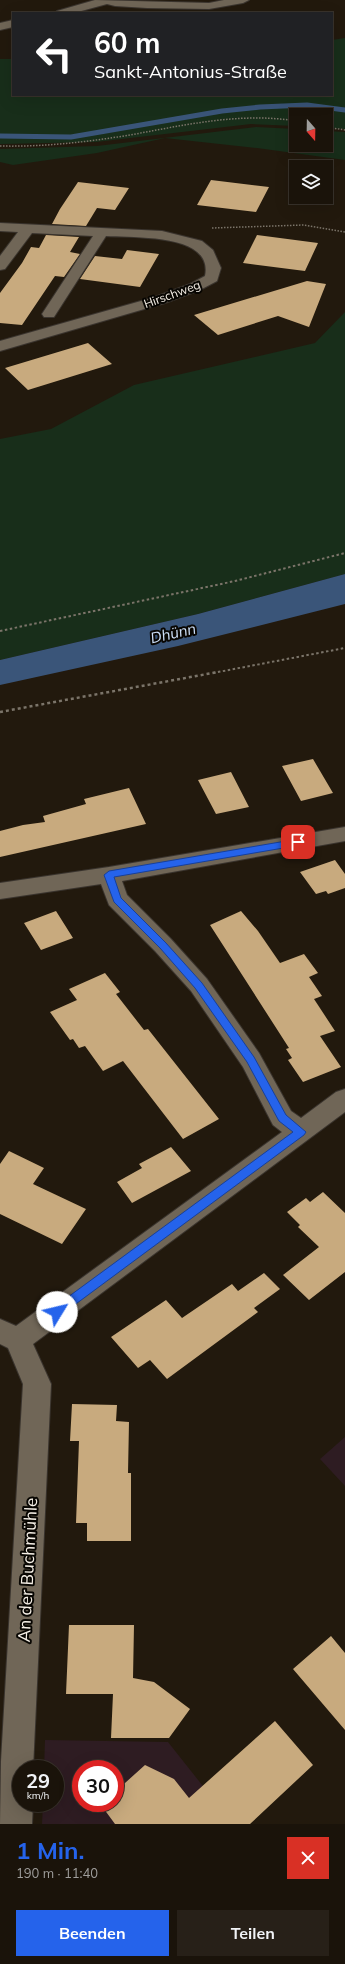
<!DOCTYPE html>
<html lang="de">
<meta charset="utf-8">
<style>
:root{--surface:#1a130a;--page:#272018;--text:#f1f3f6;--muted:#9f9e9c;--line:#38322b;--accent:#2563eb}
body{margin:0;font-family:Mulish,sans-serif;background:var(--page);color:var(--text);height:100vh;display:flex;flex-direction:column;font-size:15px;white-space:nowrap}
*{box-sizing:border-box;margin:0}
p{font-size:13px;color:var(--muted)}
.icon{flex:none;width:22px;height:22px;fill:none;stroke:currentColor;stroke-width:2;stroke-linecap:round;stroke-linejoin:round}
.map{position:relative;height:1824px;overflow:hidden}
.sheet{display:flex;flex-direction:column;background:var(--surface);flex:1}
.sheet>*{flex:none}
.hud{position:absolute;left:12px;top:12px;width:321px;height:84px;border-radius:0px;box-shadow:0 4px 16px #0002,0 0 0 1px var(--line);background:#202124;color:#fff;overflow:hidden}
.needle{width:26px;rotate:160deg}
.buttons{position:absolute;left:289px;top:108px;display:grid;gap:8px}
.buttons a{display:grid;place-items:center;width:44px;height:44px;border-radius:0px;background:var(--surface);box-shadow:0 4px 16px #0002,0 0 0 1px var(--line);font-size:20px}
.speed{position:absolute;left:12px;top:1760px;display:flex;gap:8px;font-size:20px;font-weight:700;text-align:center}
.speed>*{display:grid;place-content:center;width:52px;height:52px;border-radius:50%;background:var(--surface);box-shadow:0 4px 16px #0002,0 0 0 1px var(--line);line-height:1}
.speed small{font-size:10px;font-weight:400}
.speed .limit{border:6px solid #d22;background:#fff;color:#111}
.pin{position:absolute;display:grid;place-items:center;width:34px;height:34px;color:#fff;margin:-17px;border-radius:8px;box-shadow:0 2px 6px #0006}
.me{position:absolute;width:44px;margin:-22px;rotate:54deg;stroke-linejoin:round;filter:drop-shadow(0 0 3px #0008)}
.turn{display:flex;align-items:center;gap:14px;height:84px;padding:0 16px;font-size:18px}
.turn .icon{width:52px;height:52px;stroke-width:2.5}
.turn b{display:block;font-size:28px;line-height:34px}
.round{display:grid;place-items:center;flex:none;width:42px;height:42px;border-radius:0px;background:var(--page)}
.head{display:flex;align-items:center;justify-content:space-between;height:68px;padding:0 16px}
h1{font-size:24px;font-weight:700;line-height:30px;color:var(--accent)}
.button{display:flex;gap:8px;margin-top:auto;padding:8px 16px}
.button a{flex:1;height:46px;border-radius:0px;background:var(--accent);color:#fff;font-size:16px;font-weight:700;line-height:46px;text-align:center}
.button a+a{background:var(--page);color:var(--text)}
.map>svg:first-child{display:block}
.commercial{fill:#2e1c22;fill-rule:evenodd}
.green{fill:#182e1a}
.water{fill:#3a5579}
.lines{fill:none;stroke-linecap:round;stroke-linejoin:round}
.stream{stroke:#3a5579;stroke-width:5}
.building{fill:#c8aa7e}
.minor-casing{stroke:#3a342e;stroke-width:2}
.path-far2{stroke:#7b7469;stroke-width:1.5;stroke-dasharray:1.5 1.5;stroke-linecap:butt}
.path-far1{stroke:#7b7469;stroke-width:2;stroke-dasharray:2.5 2.5;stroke-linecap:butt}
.path{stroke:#7b7469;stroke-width:2.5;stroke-dasharray:3 3;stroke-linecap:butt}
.minor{fill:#706657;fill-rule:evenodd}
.route{fill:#2563eb;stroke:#184099}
.labels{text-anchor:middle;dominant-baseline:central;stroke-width:4;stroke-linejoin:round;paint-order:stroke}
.far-street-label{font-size:12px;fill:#f7f1e8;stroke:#080602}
.water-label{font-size:15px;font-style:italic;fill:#cee0f9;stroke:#080602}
.near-street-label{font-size:17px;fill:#f7f1e8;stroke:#080602}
</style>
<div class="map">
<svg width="345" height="1824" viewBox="0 0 345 1824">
<rect width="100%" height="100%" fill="#22190d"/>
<path class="commercial" d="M345,1437V1486L320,1459Z
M45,1740L168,1742L233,1824H42L43,1803H55V1769H44ZM81,1769H115V1803H81Z"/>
<path class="green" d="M345,38V129L326,128V115H296V126L251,124L96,142L0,144V59H13V95H332V40Z
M256,127L296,129V145H326V131L345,132V160L257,148L165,138L97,153L13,165L0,162V149L97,146Z
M345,312V574L198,614L0,660V439L51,429L134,385L315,343Z"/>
<path class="water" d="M345,574V604L178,646L0,685V660L198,614Z"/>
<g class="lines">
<path class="stream" d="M0,136L71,137L222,111L260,107L307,105L345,110"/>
</g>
<path class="building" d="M211,180L269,187L256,212L197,205Z
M78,182L129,188L115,210L97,208L86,226L52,224L60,209Z
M46,235L79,237L70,252L80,254L64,277L55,276L22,325L0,323V293L22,263L31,247L39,248Z
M257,235L318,243L305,271L243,263Z
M127,250L159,254L140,287L80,279L95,256L122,259Z
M307,281L326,284L309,327L278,316L218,335L194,315Z
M88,343L112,364L28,390L5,368Z
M313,759L333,793L301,801L282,766Z
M231,772L249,807L216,814L198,780Z
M129,788L146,824L0,857V831L23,825L45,822L43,816L86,804L84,799Z
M335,860L345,874V888L328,894L326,891L316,894L300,872Z
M56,911L73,938L41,950L24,923Z
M241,911L258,931L280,963L304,954L318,973L309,977L322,996L314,999L335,1031L320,1036L341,1067L303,1082L288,1060L292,1058L286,1049L289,1048L210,925Z
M105,973L120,992L116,994L144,1030L148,1029L219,1119L183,1139L123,1061L103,1071L85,1046L79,1048L73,1039L70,1040L50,1012L77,1000L69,989Z
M171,1147L191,1171L132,1203L117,1182L142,1168L139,1164Z
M9,1151L44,1168L33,1184L86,1209L62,1244L0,1214V1164Z
M323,1192L345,1213V1272L309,1300L283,1275L319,1247L298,1227L300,1225L287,1212L306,1198L310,1202Z
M264,1273L280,1289L254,1308L258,1312L167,1379L150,1360L138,1368L111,1337L166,1300L182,1318L232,1284L238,1291Z
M72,1404L117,1405L116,1421L129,1422L128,1473H131V1541H87V1523H76L79,1441H70Z
M69,1625H134L133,1678L154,1682L190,1709L169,1738H111L113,1694H66Z
M331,1636L345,1653V1730L293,1669Z
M275,1721L313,1765L250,1824H115L101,1805L103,1803H115V1792L145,1765L174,1779L189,1798Z"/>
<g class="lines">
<defs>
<path id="minor" d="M95,0L209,3L224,0H249L243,3L209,9L147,8L115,6L107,4L74,13H55L57,11Z
M13,20V27L0,30V23Z
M0,223L162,231L202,241L213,250L221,268L217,281L200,290L165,303L0,351V341L155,297L190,284L205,276C214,233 133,238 106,236L54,317H44L42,314L93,236L32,233L5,269L0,270V256L18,232L0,231Z
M345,827V841L122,881L127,895L171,939L207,979L259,1053L291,1111L301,1118L336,1092L345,1089V1112L33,1344L51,1384L33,1769H21V1803H33L32,1824H0L1,1761L23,1384L8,1348L0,1344V1319L16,1326L282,1132L273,1125L243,1067L191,991L155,951L109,905L101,884L0,899V883L109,867Z"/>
</defs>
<use href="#minor" class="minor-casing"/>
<path class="path-far2" d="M326,127L345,130
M0,146C44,147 87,142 130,135C185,125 240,112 296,121
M212,228L304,225L345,232"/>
<path class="path-far1" d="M0,631L235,581L345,553
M213,673L345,648"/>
<path class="path" d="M0,712L218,672"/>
<use href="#minor" class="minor"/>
</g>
<path class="route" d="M298,839L302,842L301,845L114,877L121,898L166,943L202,983L254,1057L286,1115L306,1132L304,1135L61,1315L57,1317L53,1315L51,1312L53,1308L293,1132L279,1121L247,1062L195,988L160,948L114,902L104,875L109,871Z"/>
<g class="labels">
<g class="far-street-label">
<text transform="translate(172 294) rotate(-20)">Hirschweg</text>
</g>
<g class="water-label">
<text transform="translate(173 633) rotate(-13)">Dhünn</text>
</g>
<g class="near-street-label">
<text transform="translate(27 1570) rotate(-87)">An der Buchmühle</text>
</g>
</g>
</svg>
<div class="buttons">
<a><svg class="needle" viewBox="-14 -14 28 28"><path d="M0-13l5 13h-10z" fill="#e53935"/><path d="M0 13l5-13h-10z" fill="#9f9e9c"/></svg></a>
<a><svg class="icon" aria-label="layers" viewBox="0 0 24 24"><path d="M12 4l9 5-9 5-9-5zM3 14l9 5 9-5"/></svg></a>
</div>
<div class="speed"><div>29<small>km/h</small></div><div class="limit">30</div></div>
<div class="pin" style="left:298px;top:842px;background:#d93025"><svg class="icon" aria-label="arrive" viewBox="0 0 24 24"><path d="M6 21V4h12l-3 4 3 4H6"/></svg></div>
<svg class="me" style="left:57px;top:1312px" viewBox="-20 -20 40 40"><circle r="19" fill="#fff"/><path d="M0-13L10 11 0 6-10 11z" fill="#2563eb"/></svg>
<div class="hud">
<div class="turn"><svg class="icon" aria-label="left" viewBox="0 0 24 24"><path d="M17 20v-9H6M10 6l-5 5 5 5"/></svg><div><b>60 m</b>Sankt-Antonius-Straße</div></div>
</div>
</div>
<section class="sheet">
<div class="head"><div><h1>1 Min.</h1><p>190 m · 11:40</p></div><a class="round" style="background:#d93025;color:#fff"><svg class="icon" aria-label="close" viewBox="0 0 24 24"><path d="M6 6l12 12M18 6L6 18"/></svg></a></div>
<div class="button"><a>Beenden</a><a>Teilen</a></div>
</section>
